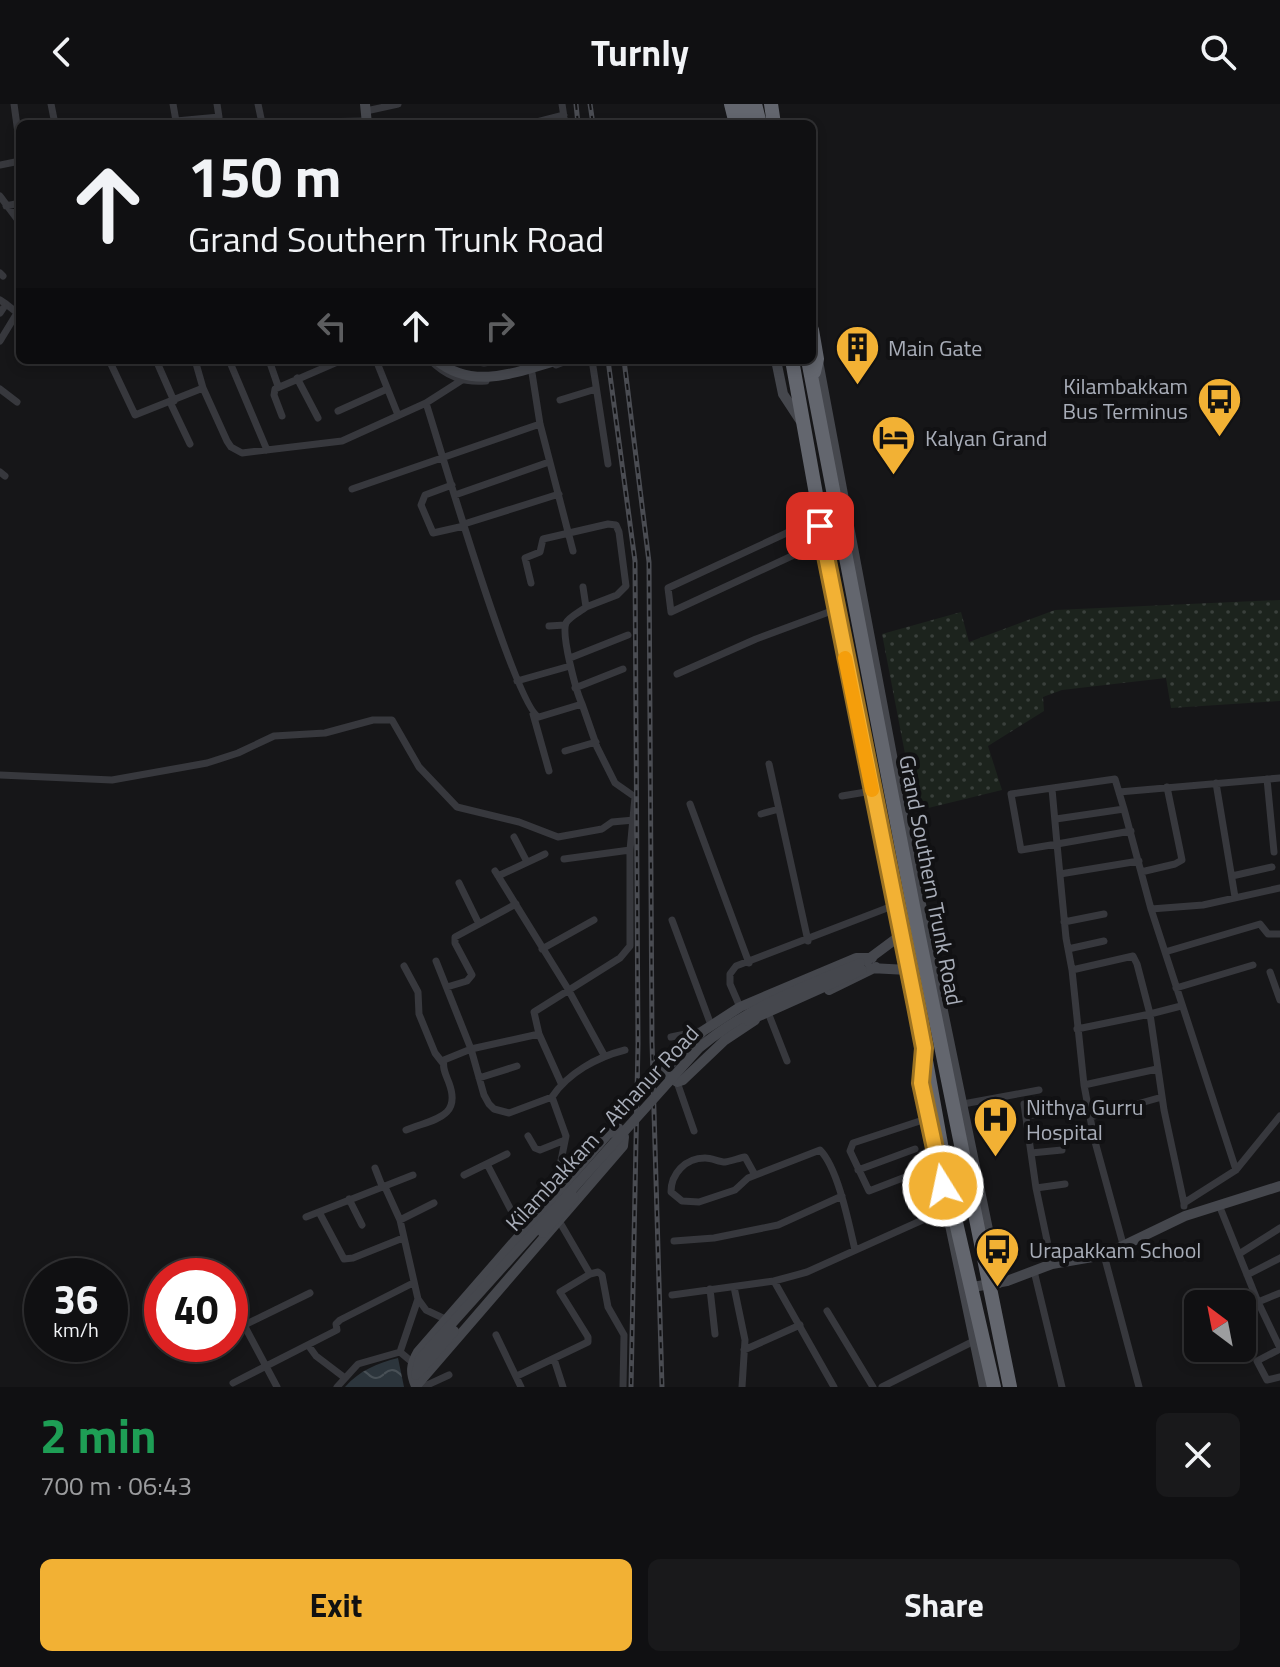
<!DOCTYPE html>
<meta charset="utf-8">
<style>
:root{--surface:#101012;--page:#19191b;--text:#f1f3f6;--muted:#9c9d9f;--line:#303032;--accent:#f2b134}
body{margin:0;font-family:"Titillium Web",sans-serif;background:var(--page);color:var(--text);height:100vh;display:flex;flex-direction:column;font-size:30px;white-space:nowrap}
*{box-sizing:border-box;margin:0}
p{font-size:26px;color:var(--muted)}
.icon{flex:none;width:44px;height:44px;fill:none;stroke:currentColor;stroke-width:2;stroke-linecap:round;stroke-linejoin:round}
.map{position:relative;height:1283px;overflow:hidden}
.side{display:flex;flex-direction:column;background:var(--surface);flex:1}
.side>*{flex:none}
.hud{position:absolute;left:16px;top:16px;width:800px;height:244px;border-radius:12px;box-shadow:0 4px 12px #0003,0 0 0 2px var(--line);background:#101012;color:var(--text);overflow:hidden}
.needle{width:52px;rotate:328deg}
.tools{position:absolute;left:1184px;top:1186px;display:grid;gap:16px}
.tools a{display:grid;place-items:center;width:72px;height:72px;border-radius:12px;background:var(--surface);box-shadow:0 4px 12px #0003,0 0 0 2px var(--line);font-size:40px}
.speed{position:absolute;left:24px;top:1154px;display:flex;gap:16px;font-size:40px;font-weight:700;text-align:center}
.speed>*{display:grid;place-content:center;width:104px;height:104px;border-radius:50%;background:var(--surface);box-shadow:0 4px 12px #0003,0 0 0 2px var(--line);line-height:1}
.speed small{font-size:20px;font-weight:400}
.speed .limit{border:12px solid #d22;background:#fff;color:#111}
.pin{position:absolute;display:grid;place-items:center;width:68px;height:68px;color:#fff;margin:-34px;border-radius:16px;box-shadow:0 4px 12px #0006}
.me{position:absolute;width:88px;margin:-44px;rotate:350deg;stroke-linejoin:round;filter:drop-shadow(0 0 6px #0008)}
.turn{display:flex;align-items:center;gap:28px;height:168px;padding:0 40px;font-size:36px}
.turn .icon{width:104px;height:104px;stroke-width:2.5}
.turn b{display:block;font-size:56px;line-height:68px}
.lanes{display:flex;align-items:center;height:76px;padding:0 40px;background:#0003;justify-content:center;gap:40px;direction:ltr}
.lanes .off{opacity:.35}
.round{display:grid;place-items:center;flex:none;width:84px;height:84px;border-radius:12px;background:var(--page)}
.head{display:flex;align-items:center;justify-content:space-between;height:136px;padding:0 40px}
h1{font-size:48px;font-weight:700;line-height:60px;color:#1e9e55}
.primary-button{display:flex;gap:16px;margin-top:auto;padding:16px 40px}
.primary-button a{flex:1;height:92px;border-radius:12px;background:var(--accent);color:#111;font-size:32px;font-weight:700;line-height:92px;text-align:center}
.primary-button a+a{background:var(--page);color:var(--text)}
header{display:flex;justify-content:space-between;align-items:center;height:104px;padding:0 40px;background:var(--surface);font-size:36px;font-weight:700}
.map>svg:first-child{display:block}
.green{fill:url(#green-dots)}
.water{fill:url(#water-waves)}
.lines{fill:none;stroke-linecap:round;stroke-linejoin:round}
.street{stroke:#37383d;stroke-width:7}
.secondary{stroke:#45474d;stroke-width:10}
.highway{stroke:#63666e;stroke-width:14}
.rail-casing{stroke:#4a4c52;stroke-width:5}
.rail{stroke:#111113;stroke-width:2;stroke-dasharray:6;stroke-linecap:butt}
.secondary-bridge{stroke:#45474d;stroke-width:10}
.route-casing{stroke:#9d7322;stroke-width:20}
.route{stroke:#f2b134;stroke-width:14}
.slow{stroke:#f59e0b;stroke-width:14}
.labels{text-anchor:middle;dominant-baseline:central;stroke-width:8;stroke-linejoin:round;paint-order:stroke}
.poi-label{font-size:22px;fill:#a8adb8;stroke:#111113;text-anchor:start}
.street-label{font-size:22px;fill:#a8adb8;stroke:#111113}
</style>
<header><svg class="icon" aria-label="back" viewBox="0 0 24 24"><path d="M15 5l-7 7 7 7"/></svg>Turnly<svg class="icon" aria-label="search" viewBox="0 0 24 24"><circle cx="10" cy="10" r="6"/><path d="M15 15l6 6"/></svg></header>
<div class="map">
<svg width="1280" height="1283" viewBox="0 0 1280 1283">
<defs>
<pattern id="green-dots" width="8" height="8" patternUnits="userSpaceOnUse" patternTransform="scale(2)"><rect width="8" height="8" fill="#1c231d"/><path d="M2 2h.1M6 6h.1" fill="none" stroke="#3a403c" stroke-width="1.8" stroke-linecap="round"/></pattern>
<pattern id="water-waves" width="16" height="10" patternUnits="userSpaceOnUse" patternTransform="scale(2)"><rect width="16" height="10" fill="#2c353c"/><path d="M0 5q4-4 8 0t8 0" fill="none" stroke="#485056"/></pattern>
</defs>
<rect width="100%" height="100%" fill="#161618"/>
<path class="green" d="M1280,496V597L1171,604L1166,574L1062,586L1043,593L1044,607L988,642L1002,686L916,707L882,530L961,508L969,538L1055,506Z"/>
<path class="water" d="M398,1254L404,1283H345C359,1267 377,1259 398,1254Z"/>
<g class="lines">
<path class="street" d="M14,0L18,29
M51,0L55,20
M173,0L176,17L219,13L217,0
M258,0L262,19L367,17
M562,0L565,20
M366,7L398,0
M529,20L564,11
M0,61L20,57
M0,92L20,119
M6,102L20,99
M0,169L3,172
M0,196L6,200L0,209
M6,200L20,211
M0,237L17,209
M109,256L135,311L203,284L227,337L231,343L242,349L342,337L426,299L462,276
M156,256L174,297
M195,256L203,284
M229,256L267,346
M269,256L278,282
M376,256L398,311
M430,256C446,272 463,279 486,277
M467,256L484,259L504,256
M592,256L608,360
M196,260L208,256
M556,261L569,256
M532,269L540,320L573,447
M297,274L318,314
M0,285L17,298
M560,296L596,285
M170,298L190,340
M426,299C439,339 516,605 539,613L582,600L597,643L615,679L635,693L630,746V842L620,854L534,908L539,930L561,979
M338,307L387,285
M282,312L274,291L275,285L342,256
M0,368L5,372
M452,381L425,391L421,401L433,429L464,422
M352,385L540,320
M455,391L549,358
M819,414L668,484L671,508L824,437
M464,420L559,390
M531,479L525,454L540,448L543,435L608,420L616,421L619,428L626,482L617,491L586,503
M549,522L565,521
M570,554L628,531
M677,570L756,535L837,505
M517,577L570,562
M575,584L623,565
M582,600C576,587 561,531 566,519C570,512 580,508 586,503L583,483
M533,610L549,667
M565,647L596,638
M769,660L808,837
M0,671L112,676L207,659L238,649L274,632L325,629L373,616H392L419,663L457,703L519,718L558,733L602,725L612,718L634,716
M1267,675L1274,748
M1216,679L1235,793
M1052,685L1057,740L1021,746L1011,690L1115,675L1124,705
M1119,688L1280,674
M842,692L872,687
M690,700L749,859
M761,710L779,705
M1056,715L1124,705L1151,805L1236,1066
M514,733L527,758
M564,755L630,746
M495,767L568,885L604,951
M1141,768L1175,760L1182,756L1167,683
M1060,770L1139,757
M498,772L545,750
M1232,772L1272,763
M459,779L479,820
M1151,805L1203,801L1280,784
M672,816L711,921
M1064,818L1104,810
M542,845L594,816
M1068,845L1104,837
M1165,848L1260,820L1268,830H1280
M436,857L471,945L484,991L489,1000L494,1005L509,1009L552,993
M404,862L418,888L419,910L435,949L442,958
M1072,866L1133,852L1137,860L1150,910L1077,925
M1270,868L1280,896
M447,883L467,877L472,871L455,839V833L516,800
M1176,884L1253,861
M1181,902L1150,910L1164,1006L1184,1099
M740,903L730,880V870L736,862L895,801
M769,911L787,957
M671,933L700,927
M479,974L517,962
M677,978L694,1027
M1084,981L1157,965
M963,1000L1039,986
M1024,1000L1036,1084L1052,1160
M1026,1012L1056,1008
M1091,1013L1162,993
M929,1014L853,1039L850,1047L869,1087L939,1060
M406,1026C433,1015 462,1014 449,979C446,971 442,964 444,956L471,945L539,930
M528,1032L535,1044L540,1046L565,1036
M1031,1049L1062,1046
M487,1060L523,1129
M375,1064L382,1082
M858,1066L915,1045
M464,1071L507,1050
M755,1071L745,1053C739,1054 732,1057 725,1058C719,1058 712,1054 705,1054C685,1054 671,1070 671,1088L682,1097L699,1098L735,1086L748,1074L820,1046C838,1064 849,1120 855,1146
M385,1083L400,1116L418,1195L426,1206L445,1215
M1036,1084L1065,1080
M554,1091L566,1032L552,993C568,969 597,953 625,946
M349,1095L362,1121
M1219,1101L1258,1198L1280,1244
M1184,1102V1099L1236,1066L1280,1012
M319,1108L344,1155L353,1154L403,1134
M306,1113L413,1071
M558,1115L590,1170L598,1168L602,1171L608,1203L624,1231L623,1283
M400,1116L434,1099
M674,1137L714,1134L778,1121L842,1092
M1123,1140L1094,1034L1084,981L1072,866L1066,834L1057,740L1131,727
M1239,1150L1280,1124
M1104,1151L1139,1283
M1034,1167L1062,1283
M1247,1171L1280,1154
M774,1177L834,1283
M734,1183L745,1236L742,1283
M710,1185L715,1230
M672,1191L774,1177L807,1168L947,1105
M1258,1198L1280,1189
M827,1207L873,1283
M244,1221L277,1283
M230,1228L310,1189
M496,1231L521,1283
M308,1241L316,1252L345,1274
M1280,1245L1257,1257L1267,1276L1280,1273
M744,1246L800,1221
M400,1248L418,1195
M554,1255L563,1283
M517,1272L588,1238V1233L560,1188L590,1170
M233,1279L337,1226L336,1220L340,1216L413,1179
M337,1283L358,1260L400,1248L412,1258
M423,1283L449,1271
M882,1283L976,1236"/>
<path class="secondary" d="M365,0L367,20
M436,256C473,287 517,268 558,256
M776,256L783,290L800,316
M818,257L909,742L999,1179
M866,857L901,831
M870,864L908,866
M829,886L876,863
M755,916L725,936L683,976L677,978L666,969V965L703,927L740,903L856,854H872
M923,959L921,979L932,1026
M619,1025L624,1033L623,1042L416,1282C410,1269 411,1260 418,1248L608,1030Z
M950,1121L984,1283
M973,1183L1007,1177L1052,1160L1104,1151L1185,1112L1280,1082"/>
<path class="highway" d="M731,0L736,20
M744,0L748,20
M755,0L760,20
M771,0L774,20
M812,226L817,255L814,268
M792,256L843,541L914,890L952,1101L994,1283
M808,256L918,828L1010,1283"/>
<defs>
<path id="rail" d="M576,0L578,20
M590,0L593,20
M608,256L635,457L638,940L631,1283
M624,256L649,458L652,938L662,1283"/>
</defs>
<use href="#rail" class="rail-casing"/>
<use href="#rail" class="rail"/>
<path class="secondary-bridge" d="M748,917L862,866
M543,1129L574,1093
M418,1269L454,1227
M416,1271L420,1255L699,944C746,904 804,883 860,859"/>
</g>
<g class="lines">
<defs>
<path id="route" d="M820,422L916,902L924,944L921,979L943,1082"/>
</defs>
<use href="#route" class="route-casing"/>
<use href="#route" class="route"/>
<path class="slow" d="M845,554L872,686"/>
</g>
<defs>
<symbol id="building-pin" viewBox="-11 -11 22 30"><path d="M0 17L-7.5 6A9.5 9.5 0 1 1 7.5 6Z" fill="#f2b134" stroke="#111113"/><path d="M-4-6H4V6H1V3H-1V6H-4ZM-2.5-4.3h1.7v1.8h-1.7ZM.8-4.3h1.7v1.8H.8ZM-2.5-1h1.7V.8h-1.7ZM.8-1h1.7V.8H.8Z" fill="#111"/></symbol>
<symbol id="bus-pin" viewBox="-11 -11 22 30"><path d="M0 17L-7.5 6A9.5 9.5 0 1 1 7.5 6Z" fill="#f2b134" stroke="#111113"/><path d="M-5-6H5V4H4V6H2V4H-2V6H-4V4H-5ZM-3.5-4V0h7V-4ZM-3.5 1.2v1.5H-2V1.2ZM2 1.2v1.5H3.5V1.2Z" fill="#111"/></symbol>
<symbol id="hotel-pin" viewBox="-11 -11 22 30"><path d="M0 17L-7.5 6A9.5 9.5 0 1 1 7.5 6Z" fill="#f2b134" stroke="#111113"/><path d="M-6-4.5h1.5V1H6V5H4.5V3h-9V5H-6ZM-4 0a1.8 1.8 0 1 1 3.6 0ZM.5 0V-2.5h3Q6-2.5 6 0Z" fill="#111"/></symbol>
<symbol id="hospital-pin" viewBox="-11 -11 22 30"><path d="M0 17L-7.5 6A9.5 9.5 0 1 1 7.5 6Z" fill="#f2b134" stroke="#111113"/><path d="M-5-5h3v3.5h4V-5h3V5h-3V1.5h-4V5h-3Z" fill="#111"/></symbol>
</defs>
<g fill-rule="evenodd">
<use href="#building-pin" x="832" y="218" width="51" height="69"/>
<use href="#bus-pin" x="1194" y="270" width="51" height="69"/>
<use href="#hotel-pin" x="868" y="308" width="51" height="69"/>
<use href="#hospital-pin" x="970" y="990" width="51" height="69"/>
<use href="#bus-pin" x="972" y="1120" width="51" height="69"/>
</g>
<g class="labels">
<g class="poi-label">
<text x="888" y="244">Main Gate</text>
<text x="1188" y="282" text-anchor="end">Kilambakkam<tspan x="1188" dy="25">Bus Terminus</tspan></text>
<text x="925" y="334">Kalyan Grand</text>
<text x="1026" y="1003">Nithya Gurru<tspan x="1026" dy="25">Hospital</tspan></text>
<text x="1029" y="1146">Urapakkam School</text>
</g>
<g class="street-label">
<text transform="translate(931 776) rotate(79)">Grand Southern Trunk Road</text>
<text transform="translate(602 1024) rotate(-47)">Kilambakkam - Athanur Road</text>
</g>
</g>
</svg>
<div class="tools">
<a><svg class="needle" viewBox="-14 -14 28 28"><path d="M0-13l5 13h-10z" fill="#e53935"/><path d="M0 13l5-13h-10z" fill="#9c9d9f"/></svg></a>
</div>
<div class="speed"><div>36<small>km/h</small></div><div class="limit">40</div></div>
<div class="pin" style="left:820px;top:422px;background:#d93025"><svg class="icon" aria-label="arrive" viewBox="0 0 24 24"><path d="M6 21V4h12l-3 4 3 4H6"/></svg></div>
<svg class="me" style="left:943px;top:1082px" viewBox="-20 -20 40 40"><circle r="17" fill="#f2b134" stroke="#fff" stroke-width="3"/><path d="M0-11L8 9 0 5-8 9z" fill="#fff"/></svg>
<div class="hud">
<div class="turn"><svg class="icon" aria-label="ahead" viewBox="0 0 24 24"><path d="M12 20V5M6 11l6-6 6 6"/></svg><div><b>150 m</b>Grand Southern Trunk Road</div></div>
<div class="lanes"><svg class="icon off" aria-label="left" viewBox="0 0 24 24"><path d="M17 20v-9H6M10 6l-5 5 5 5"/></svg><svg class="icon" aria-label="ahead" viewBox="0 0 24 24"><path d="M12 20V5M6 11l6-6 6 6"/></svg><svg class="icon off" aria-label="right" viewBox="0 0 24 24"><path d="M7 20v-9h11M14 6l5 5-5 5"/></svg></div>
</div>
</div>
<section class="side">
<div class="head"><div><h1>2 min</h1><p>700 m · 06:43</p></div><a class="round"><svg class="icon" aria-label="close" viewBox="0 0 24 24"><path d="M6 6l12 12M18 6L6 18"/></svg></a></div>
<div class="primary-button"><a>Exit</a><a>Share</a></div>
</section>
